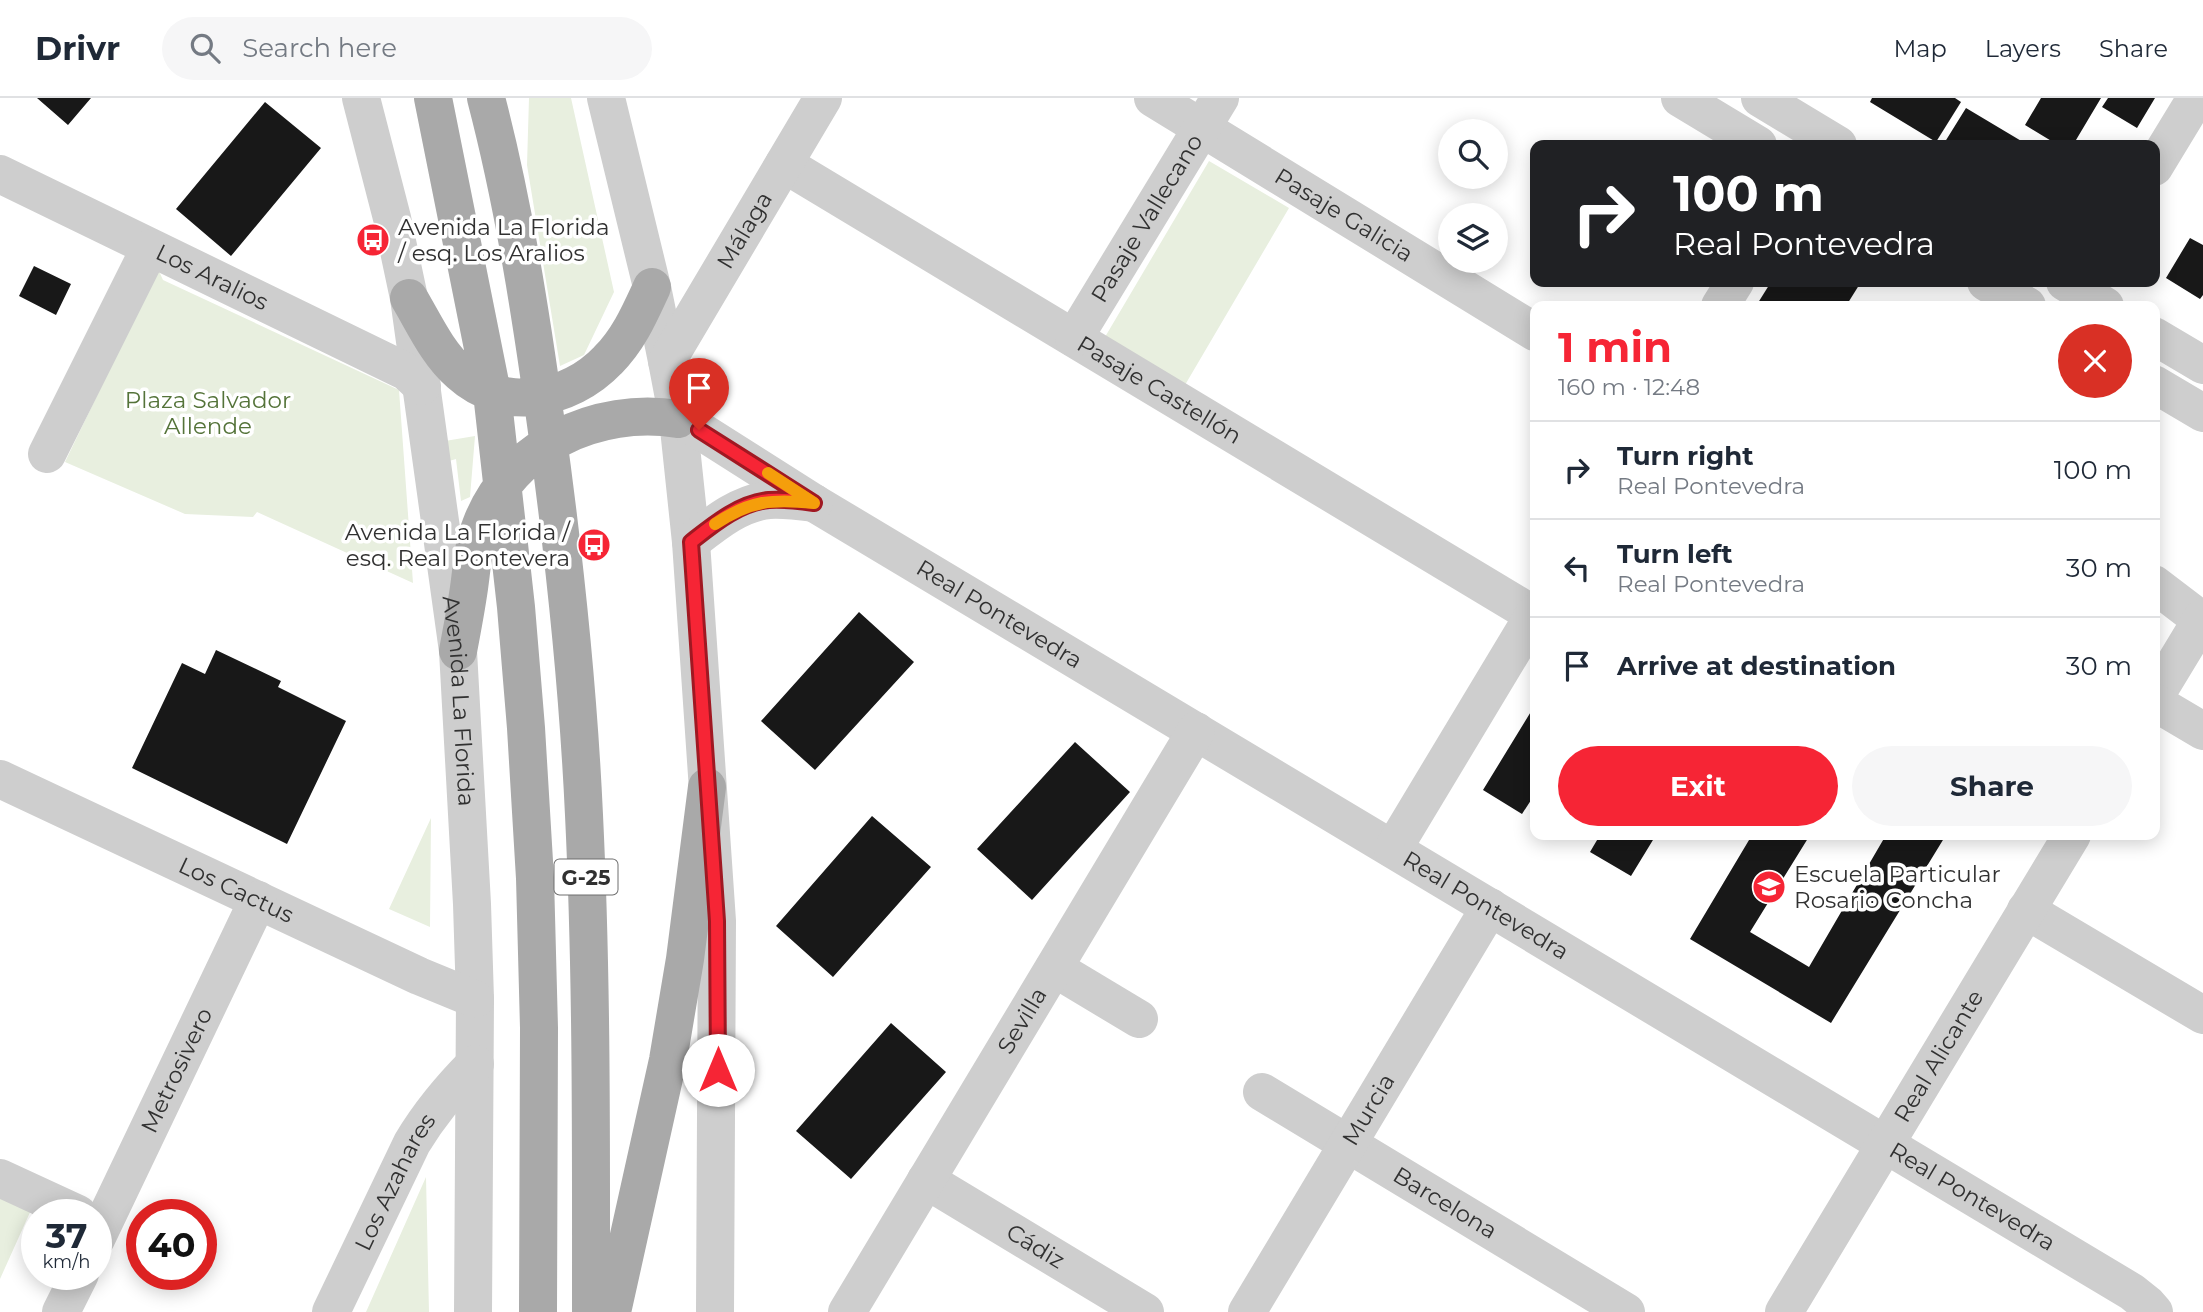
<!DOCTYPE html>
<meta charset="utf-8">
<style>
:root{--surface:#fff;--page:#f6f6f7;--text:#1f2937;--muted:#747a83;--line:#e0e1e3;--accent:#f62535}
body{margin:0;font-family:Montserrat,sans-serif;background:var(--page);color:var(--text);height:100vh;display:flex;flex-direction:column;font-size:26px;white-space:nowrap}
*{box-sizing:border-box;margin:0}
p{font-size:23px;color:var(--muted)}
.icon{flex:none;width:38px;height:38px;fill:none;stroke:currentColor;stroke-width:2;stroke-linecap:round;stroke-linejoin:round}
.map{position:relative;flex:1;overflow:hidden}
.details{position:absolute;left:1530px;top:203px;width:630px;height:539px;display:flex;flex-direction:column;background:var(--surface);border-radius:14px;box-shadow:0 4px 18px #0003}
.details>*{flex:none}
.guide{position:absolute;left:1530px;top:42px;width:630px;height:147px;border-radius:14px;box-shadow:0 4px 18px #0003;background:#202124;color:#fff;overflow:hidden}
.buttons{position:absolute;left:1438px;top:21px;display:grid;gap:14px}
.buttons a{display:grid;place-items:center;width:70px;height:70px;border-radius:50%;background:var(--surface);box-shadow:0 4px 18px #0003;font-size:35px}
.speed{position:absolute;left:21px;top:1101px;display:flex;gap:14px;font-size:35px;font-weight:700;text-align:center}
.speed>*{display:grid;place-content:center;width:91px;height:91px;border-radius:50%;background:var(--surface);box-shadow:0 4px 18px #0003;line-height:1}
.speed small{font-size:18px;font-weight:400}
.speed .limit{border:10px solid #d22;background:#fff;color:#111}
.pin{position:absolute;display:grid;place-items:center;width:60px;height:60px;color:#fff;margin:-72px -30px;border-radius:50% 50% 50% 0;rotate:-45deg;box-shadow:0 0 7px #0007}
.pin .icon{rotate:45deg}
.me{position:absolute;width:77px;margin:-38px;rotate:0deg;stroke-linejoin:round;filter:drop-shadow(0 0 5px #0008)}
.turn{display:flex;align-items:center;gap:24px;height:147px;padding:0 28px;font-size:32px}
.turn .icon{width:91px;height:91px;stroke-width:2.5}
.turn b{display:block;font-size:49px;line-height:60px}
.round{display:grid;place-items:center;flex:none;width:74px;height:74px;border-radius:37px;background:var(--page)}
.head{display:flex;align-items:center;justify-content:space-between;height:119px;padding:0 28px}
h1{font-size:42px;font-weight:700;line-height:52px;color:var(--accent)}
.primary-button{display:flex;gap:14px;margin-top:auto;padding:14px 28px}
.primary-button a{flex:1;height:80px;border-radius:42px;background:var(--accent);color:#fff;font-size:28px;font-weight:700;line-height:80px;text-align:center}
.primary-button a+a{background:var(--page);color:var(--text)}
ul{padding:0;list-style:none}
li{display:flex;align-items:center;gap:21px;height:98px;padding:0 28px;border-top:2px solid var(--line)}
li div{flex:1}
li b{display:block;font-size:26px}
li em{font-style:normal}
header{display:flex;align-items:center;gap:42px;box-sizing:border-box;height:98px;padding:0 35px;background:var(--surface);border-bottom:2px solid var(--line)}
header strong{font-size:33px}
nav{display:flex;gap:38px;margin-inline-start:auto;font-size:24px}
.search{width:490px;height:63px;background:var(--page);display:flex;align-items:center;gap:18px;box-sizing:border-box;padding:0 24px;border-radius:38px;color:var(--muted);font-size:26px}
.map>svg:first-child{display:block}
.green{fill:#e8efdf}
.building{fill:#181818}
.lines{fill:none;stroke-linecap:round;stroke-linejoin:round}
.minor{stroke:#cecece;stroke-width:38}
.major{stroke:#a9a9a9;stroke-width:38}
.route-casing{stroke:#a01822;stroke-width:18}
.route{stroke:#f62535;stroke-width:12}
.slow{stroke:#f59e0b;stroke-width:12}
.labels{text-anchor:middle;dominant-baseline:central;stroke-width:7;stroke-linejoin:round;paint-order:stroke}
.shield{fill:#fff;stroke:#6f6f6f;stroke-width:2}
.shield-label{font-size:21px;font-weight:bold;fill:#313131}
.street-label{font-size:23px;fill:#313131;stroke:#fff}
.poi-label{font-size:23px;fill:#313131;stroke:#fff;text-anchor:start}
.park-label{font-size:23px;fill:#547339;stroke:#fff}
</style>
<header>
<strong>Drivr</strong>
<div class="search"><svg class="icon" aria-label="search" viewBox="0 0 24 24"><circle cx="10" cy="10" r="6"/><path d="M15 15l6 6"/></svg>Search here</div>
<nav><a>Map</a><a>Layers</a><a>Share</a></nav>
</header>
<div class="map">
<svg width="2203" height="1214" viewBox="0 0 2203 1214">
<rect width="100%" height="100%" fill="#fff"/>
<path class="green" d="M529,0H571L614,194L584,257L560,268L527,67Z
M1209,63L1289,110L1185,287L1105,239Z
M158,171L163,182L399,292L413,485L257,414L253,419L185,416L65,364Z
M475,338L470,399L461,403L456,361L442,365L439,344Z
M431,720L430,829L389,811Z
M426,1079L429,1214H366Z
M0,1085L36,1101L0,1181Z"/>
<path class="building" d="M37,0H91L68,27Z
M1872,0H1955L1961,4L1936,44L1870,4Z
M2041,0H2101L2073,47H2058L2025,27Z
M2108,0H2155L2137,30L2102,9Z
M265,4L321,50L231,158L176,111Z
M1966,10L2028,47H1943Z
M2190,140L2203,147V197L2200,201L2166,180Z
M34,168L71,186L56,217L19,198Z
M1771,184H1861L1846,208H1756Z
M859,514L914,564L815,672L761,623Z
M216,552L281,583L278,589L346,623L287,746L132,670L182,565L205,576Z
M1535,607V696L1522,716L1483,692Z
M1075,644L1130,694L1032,802L977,751Z
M872,718L931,769L833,879L776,828Z
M1600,737H1656L1631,778L1590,754Z
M1752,737H1810L1750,834L1809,869L1886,737H1946L1831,925L1690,841Z
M891,925L946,974L851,1081L796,1033Z"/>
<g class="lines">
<g class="minor">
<path id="s1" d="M361,0L392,120L409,200L458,553L472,806L475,901L473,1214"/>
<path d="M606,0L652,189L667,263L678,321L691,444L717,823L715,1214"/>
<path id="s2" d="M1153,0L1535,234"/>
<path d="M1680,0L1758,47"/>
<path d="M1760,0L1838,47"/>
<path id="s3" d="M784,66L1534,517"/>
<path d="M2154,69L2196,0"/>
<path id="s4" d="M0,76L407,274L422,288"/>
<path d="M1986,184L2027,208"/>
<path d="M2065,184L2105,208"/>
<path d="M1720,208L1735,184"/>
<path d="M2154,238L2203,267"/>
<path id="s5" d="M1074,240L1220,0"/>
<path id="s6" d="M667,263L823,0"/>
<path d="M2154,286L2203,315"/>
<path id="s7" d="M678,321L699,332L814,405L2132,1194L2147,1206L2154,1214"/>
<path d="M47,356L150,150"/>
<path d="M691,444C714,426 739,405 769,402C784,401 799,403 814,405"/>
<path d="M2154,486L2201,522"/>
<path d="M2154,600L2203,519"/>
<path d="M2154,604L2203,633"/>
<path id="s8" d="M0,681L419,878L475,901"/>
<path d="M1393,751L1535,515"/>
<path d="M2026,812L2203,917"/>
<path d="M1054,870L1139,921"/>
<path id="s9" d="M1262,994L1626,1214"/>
<path d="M0,1080L78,1116"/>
<path id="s10" d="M926,1082L1145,1214"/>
<path id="s11" d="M96,1141L258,802"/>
<path d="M61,1214L80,1176"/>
<path id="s12" d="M331,1214L412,1045C430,1015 450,991 475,966"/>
<path id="s13" d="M847,1214L1196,633"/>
<path id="s14" d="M1247,1214L1490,809"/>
<path id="s15" d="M1784,1214L2072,737"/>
</g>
<path class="major" d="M433,0L492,295L516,509L526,630L535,780L539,930L538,1214
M486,0C514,107 531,217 546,326C564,456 578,586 584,717C592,882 591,1048 591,1214
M409,200C424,225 437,255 460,275C504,315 569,303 608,262C629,241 640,215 652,189
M458,553C462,532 466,511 469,490C472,469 473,447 481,427C511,348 597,308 678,321
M612,1214L668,962L685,861L707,689"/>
</g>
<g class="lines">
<defs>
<path id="route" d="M699,332L814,405C800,403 784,401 769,402C739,405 714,426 691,444L717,823L718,972"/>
</defs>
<use href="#route" class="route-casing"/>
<use href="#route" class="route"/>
<path class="slow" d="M715,426C751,402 772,401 814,405L768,375"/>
</g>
<defs>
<symbol id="bus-disc" viewBox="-11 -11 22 22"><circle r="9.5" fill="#f62535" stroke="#fff"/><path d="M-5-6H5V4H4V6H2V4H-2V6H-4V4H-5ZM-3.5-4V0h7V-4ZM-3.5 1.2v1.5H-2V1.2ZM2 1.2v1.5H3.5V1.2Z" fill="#fff"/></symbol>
<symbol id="school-disc" viewBox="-11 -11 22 22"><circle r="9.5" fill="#f62535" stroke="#fff"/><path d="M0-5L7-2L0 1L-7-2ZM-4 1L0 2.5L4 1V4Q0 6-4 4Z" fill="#fff"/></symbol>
</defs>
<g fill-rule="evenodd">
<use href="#bus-disc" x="354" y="123" width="38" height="38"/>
<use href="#bus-disc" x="575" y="428" width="38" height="38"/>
<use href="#school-disc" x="1750" y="770" width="38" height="38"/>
</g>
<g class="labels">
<rect class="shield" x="554.5" y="761.5" width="63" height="35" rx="5"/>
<g class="shield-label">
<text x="586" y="779">G-25</text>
</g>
<g class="street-label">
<text stroke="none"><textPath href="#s2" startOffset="224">Pasaje Galicia</textPath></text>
<text stroke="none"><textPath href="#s5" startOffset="140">Pasaje Vallecano</textPath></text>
<text stroke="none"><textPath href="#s6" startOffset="152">Málaga</textPath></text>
<text stroke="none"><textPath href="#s4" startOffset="236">Los Aralios</textPath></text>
<text stroke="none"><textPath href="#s3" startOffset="438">Pasaje Castellón</textPath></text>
<text stroke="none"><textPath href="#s7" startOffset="376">Real Pontevedra</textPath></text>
<text stroke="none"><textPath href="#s1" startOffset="612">Avenida La Florida</textPath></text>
<text stroke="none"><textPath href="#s8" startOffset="261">Los Cactus</textPath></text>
<text stroke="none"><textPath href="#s7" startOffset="943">Real Pontevedra</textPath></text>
<text stroke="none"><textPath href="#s13" startOffset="340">Sevilla</textPath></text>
<text stroke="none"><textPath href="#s15" startOffset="299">Real Alicante</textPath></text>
<text stroke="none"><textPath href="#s11" startOffset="187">Metrosivero</textPath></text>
<text stroke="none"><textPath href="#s14" startOffset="236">Murcia</textPath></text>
<text stroke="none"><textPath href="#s12" startOffset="145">Los Azahares</textPath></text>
<text stroke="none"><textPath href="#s7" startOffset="1510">Real Pontevedra</textPath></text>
<text stroke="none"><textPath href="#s9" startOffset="214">Barcelona</textPath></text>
<text stroke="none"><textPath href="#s10" startOffset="128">Cádiz</textPath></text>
</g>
<g class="poi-label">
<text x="398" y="129">Avenida La Florida<tspan x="398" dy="26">/ esq. Los Aralios</tspan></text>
<text x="570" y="434" text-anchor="end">Avenida La Florida /<tspan x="570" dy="26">esq. Real Pontevera</tspan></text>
<text x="1794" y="776">Escuela Particular<tspan x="1794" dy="26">Rosario Concha</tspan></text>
</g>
<g class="park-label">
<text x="208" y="302">Plaza Salvador<tspan x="208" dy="26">Allende</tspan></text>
</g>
</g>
</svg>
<div class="buttons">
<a><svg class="icon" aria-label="search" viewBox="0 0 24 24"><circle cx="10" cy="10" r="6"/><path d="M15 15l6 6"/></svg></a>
<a><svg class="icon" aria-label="layers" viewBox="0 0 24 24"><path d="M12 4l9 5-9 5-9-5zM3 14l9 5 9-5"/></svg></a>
</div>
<div class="speed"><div>37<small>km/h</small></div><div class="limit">40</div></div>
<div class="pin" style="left:699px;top:332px;background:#d93025"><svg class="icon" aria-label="arrive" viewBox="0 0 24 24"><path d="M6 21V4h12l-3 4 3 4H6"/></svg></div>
<svg class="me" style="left:718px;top:972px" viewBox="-20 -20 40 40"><circle r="19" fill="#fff"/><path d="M0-13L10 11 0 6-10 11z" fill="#f62535"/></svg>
<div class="guide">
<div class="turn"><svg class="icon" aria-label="right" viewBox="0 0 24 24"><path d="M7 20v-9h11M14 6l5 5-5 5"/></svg><div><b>100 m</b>Real Pontevedra</div></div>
</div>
<section class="details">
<div class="head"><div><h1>1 min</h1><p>160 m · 12:48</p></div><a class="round" style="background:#d93025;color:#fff"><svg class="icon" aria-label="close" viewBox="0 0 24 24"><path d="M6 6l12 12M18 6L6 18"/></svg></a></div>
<ul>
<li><svg class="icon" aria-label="right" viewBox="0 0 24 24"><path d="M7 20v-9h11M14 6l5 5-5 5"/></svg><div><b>Turn right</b><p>Real Pontevedra</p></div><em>100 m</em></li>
<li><svg class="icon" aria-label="left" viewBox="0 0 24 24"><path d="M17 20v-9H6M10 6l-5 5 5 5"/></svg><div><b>Turn left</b><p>Real Pontevedra</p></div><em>30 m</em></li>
<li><svg class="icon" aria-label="arrive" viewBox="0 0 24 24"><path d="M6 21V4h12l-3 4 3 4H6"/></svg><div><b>Arrive at destination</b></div><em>30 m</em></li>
</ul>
<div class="primary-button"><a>Exit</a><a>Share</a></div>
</section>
</div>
